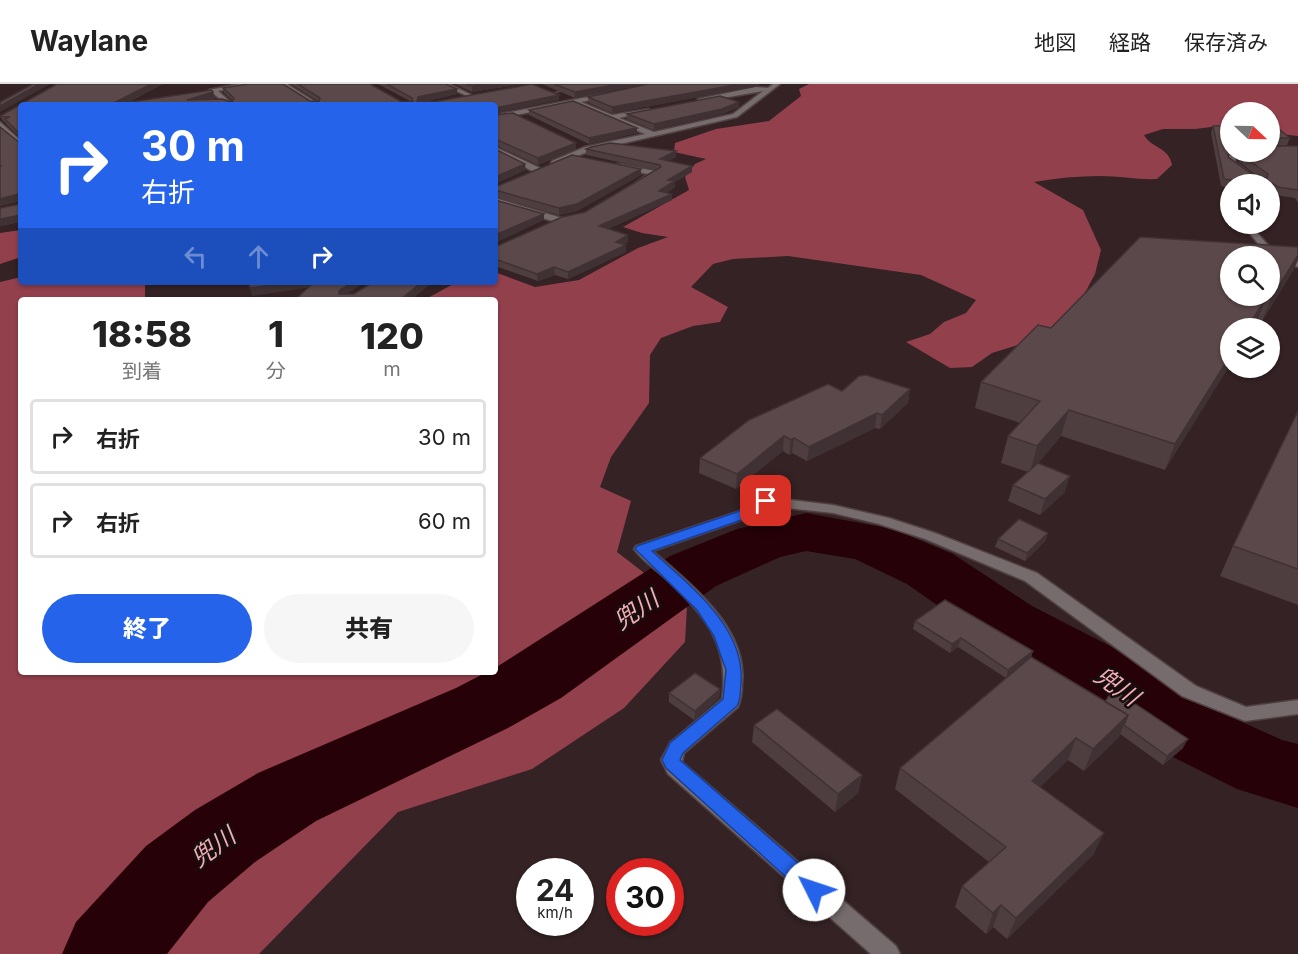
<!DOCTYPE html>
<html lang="ja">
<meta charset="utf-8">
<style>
:root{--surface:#fff;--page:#f6f6f6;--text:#222;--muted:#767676;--line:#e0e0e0;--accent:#2563eb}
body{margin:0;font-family:Inter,"Noto Sans JP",sans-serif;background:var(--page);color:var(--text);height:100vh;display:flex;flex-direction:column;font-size:22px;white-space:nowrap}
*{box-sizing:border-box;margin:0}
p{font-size:20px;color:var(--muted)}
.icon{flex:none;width:33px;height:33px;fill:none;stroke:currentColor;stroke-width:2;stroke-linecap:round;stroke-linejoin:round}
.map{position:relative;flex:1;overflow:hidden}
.side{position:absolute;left:18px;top:213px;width:480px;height:378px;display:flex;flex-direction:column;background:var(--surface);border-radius:6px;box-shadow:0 2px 4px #0004}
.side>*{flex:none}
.top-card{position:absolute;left:18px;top:18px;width:480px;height:183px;border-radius:6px;box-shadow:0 2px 4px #0004;background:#2563eb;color:#fff;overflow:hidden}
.needle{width:39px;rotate:112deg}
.controls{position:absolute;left:1220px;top:18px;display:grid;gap:12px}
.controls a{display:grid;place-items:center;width:60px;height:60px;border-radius:50%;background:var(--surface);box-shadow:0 2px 4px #0004;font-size:30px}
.speed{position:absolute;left:516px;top:774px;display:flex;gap:12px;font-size:30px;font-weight:700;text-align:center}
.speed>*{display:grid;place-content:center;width:78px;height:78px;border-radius:50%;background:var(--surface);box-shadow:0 2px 4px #0004;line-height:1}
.speed small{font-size:15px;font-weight:400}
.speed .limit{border:9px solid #d22;background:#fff;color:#111}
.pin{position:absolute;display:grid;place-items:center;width:51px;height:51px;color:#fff;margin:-26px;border-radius:12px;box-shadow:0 3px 9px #0006}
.me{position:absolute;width:66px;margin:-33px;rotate:311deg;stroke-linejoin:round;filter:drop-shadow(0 0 4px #0008)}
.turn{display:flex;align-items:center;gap:21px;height:126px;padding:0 24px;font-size:27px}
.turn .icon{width:78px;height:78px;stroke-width:2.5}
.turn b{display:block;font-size:42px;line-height:51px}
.lanes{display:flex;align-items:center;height:57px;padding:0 24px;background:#0003;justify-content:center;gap:30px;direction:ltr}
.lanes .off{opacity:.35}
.eta{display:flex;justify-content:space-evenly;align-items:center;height:102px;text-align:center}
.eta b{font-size:36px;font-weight:800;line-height:42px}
.cta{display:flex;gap:12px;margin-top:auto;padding:12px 24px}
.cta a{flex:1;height:69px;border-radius:36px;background:var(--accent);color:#fff;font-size:24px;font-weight:800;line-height:69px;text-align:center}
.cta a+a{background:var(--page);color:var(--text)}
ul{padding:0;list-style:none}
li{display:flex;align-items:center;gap:18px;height:75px;margin:0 12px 9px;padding:0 12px;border:3px solid var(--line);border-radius:6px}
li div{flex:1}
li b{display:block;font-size:22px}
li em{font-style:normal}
header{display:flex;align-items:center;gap:36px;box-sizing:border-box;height:84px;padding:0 30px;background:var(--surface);border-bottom:2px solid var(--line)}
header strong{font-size:28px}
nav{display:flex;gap:33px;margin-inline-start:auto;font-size:21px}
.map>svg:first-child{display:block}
.forest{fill:#93404d}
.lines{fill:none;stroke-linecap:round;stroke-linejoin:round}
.stream{fill:#624449;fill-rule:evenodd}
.river{fill:#270108;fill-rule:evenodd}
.minor-casing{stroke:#514042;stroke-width:3}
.minor{fill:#766c6d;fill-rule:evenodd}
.wall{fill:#4e3e40}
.shaded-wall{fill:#403234}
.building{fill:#5b484a;stroke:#403234;stroke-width:1.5;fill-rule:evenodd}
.route{fill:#2563eb;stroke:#184099;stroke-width:1.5}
.labels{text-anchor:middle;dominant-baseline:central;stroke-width:5;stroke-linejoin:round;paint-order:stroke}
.near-water-label{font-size:24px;font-style:italic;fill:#f5acb3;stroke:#160e0f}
</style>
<header>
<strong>Waylane</strong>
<nav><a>地図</a><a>経路</a><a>保存済み</a></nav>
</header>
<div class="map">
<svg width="1298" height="870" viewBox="0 0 1298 870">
<rect width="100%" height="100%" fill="#342224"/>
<path class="forest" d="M809,0H1298V52L1269,49V28H1230V48L1219,42L1195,45H1163L1144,51C1151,64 1169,63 1172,81L1157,95C1138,96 1120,92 1101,92C1078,92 1056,94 1034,98L1083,126L1101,166L1095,190L1078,222L1041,254L992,269L972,283L950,284L906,258L930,250L944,238L966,229L976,216L921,191L788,172L733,175L713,180L691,203L728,223L720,238L693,242L661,254L650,271L649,319L611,373L600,403L631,417L617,468L687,522L685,558L624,624L532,685L398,728L259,870H0V198L21,193V198H150L145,201V216H21V588H495V216H424L457,198H495V188L535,203L579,196L638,164L668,153L642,149L623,143L689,106L685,93L695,80L706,75L674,68L675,59L716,45L769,37L801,12L799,5Z
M21,146V173L0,180V149Z"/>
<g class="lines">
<path class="stream" d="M593,0H602L541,12L539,11Z"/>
<path class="river" d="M806,429L893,445L953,470L1032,522L1110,562L1185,612L1282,656L1298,660V724L1237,705L1131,652L1060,598L984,554L907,500L855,475L806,467L780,473L716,502L561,614L508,644L316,737L255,778L208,818L167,870H62L76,838L146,762L195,726L258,689L456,604L487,588H495V584L670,472L737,445Z"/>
<defs>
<path id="minor" d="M240,0H257L218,7L234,21H227L209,6Z
M279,0H287L320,21H312Z
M441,0H449L474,12L469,13Z
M773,0H780L737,33L590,67L555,81L551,79L552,77L585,63L645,50L573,20L495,35V31L608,9L610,12L581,18L612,31L649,25V27L619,34L654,48L733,30L763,7L700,18L698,15L756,3L768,4Z
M0,38L21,57V63L0,44Z
M495,63L540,84L541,86L534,88L495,68Z
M1241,68H1251L1236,74L1235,78L1264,100H1255L1228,81L1229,71Z
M620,80L655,87L659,89L642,99L638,97L648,90L617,84V80Z
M1269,109L1273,112L1272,115L1269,116Z
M495,114L562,134L564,136L559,139L495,120Z
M1242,140H1250C1264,157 1275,173 1298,177V183L1270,174Z
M766,413L833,421L889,434L935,449L1037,489L1196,602L1246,623L1298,616V630L1245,637L1182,612L1025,497L925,455L879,440L833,429L768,422L747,434L653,467C690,500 749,544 742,601C742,608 741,616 738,623L684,669L682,678L896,862L900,870H871L668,690L661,676L670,659L722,615C730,558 704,531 665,494C655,485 642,476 634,465L636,462L737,428Z"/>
</defs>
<use href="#minor" class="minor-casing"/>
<use href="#minor" class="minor"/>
</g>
<path class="wall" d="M57,0H163L127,19L213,8L215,14L209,15L232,18L233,17L224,9L223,4L310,17L319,18L291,0H370L402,18L410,17L378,0H446L457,5V10L424,18L559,11V16L495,29V21H21V138L0,142L20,120V117L0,122L20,59V53L7,41L5,38L3,37L0,32Z
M455,0H522L472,8Z
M542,0H645L575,14Z
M759,2L612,29L589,19L588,13Z
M739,18V23L722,30L654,46L627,35V30Z
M529,26L637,44V49L589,60L529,31Z
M495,31L576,65L538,81L495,61Z
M1213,42L1230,68H1241L1229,69L1228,73L1257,94H1260L1238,77L1240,70L1269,68V43L1290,54L1287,61L1270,62H1298V119L1295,114L1275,111L1269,107V100H1230V104L1221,102L1211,49Z
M586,65L676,67V73L668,77L692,88L675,98V103L667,109L672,116L608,145L628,158L624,160L626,161V168L568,195L555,191L538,197L495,182V163L585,128L656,86L586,71Z
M641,91L577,127L559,131L495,113V103Z
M1294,185L1261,239L1257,238L1253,244H1230L1165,386L1061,352L1038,379L1065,408L1040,431L1008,417L1013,401L1028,388L1001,379L1008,352L1020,339L975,324L981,298L1051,244Z
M910,305L908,319L880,345L875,344L807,377L792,369L789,371L783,367L736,405L699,389L700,374Z
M1298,327V521L1220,492L1233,462Z
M1048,449L1045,457L1025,477L995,463L998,455Z
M915,537L1033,567L1031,573L1183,664L1163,681L1120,650L1119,653L1084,687L1068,676L1040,703L1094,770L1007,855L993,843L986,850L955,823L962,802L989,778L895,705L900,684L1006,594L958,563L950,569L913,545Z
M720,605L719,614L694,636L669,618V609Z
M754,641L862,691L858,709L835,728L752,658Z"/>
<path class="shaded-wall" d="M39,0H50L0,28V22Z
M151,0H163L122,21H110Z
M488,0H522L472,8V2Z
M619,0H645L575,14V8Z
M740,0H759V2L612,29V23Z
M457,5V10L419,19L417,17L418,13Z
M213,8L215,14L190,21L187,16Z
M559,11V16L495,29V24Z
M739,18V23L722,30L654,46V40Z
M637,44V49L589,60V54Z
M576,59V65L538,81V74Z
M676,67V73L660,81V75Z
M525,80L526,86L495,100V93Z
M692,82V88L675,98V103L659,114V107L668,96Z
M641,85V91L577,127L559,131V124Z
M18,110L21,117L0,122V115Z
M672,110V116L599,149V142Z
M544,130V136L495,159V151Z
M21,131V138L0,142V135Z
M628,151V158L616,165V158Z
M626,161V168L568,195V188Z
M1298,171V176L1294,185L1261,239L1271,215Z
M554,183L555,191L538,197L537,190Z
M295,198H318L319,202L252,212L250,204Z
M352,198H365L341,214L339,210V207Z
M422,198H433L411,216H400Z
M1266,214L1257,238L1253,244H1247Z
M1230,272V281L1165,386L1175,360Z
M910,305L908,319L880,345L882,331Z
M1069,326L1061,352L1030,389L1037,362Z
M877,329L875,344L807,377L809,363Z
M784,352L783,367L736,405L737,390Z
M794,354L792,369L789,371L791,356Z
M1070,392L1065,408L1040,431L1045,415Z
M1048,449L1045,457L1025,477L1027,469Z
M961,554L958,563L950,569L952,560Z
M1033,567L1030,576L1006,594L1008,586Z
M720,605L719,614L694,636L695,627Z
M1128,631L1119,653L1084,687L1093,665Z
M1076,654L1068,676L1024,718L1032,697Z
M1188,655L1183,664L1163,681L1167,672Z
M862,691L858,709L835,728L838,710Z
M1104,749L1094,770L1007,855L1016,834Z
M1001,821L993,843L986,850L993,829Z"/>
<path class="building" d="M33,0H39L0,22V18Z
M57,0H151L110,21H21V131L0,135V124L20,120L21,112L18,110L0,115V83L1,82H0V43L20,59V50L5,35L10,33L0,32Z
M248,0H283L310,17L319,18L320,14L298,0H370L402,18L413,17L412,14L387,0H446L457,5L418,13L417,17L433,18L532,0L559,11L495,24V21H111L211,6L213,8L187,16L222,15L232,18L234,14L223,4Z
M466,0H488L472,2Z
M554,0H619L575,8Z
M648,0H740L612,23L588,13Z
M720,12L739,18L722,25L654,40L627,30Z
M573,17L637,44L589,54L529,26Z
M513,29L576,59L538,74L495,55V31Z
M1213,42H1230V66L1228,73L1257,94H1267L1268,90L1240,70L1245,68H1269V43H1276L1290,54H1272L1270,62H1298V106L1278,103L1272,99L1270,102L1269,100H1263L1224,95Z
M610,59L676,67L660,75L692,82L668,96L675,97L659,107L672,110L599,142L628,151L616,158L626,161L568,188L554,183L537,190L495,175V163L562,133L585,128L661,83L660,81L586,65L591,63Z
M495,65L525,80L495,93Z
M572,71L641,85L577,120L559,124L495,106V103Z
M495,116L544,130L495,151Z
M1140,153L1298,163V171L1271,215L1266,214L1247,244H1230V272L1175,360L1069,326L1037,362L1008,352L1040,317L981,298L1038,241L1051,244ZM1230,172H1269V212H1230Z
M248,198H295L250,204Z
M314,198H352L339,207V210H354L373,198H422L400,216H295Z
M866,291L910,305L882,331L877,329L809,363L794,354L791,356L784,352L737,390L700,374L749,336L828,300L842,307L859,292Z
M1298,327V485L1233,462Z
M1038,379L1070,392L1045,415L1013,401Z
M1019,435L1048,449L1027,469L998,455Z
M945,516L1033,567L1008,586L961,554L952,560L915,537Z
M1031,573L1128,631L1093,665L1076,654L1032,697L1104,749L1016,834L1001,821L993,829L962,802L1006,763L900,684Z
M695,589L720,605L695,627L669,609Z
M1113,605L1188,655L1167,672L1124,641L1128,631L1105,618Z
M777,625L862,691L838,710L754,641Z"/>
<path class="route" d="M766,413L771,415V420L747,434L652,467C689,501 746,543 741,600C740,608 741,616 737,622L683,669L680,676L821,799L824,806L821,812L814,815L807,812L666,684L662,676L670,659L723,615L726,586L714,552L697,526L635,465L637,462L737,428Z"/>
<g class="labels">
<g class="near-water-label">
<text transform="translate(636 526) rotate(-34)">兜川</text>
<text transform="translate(1117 602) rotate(35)">兜川</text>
<text transform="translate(213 763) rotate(-36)">兜川</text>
</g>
</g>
</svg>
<div class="controls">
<a><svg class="needle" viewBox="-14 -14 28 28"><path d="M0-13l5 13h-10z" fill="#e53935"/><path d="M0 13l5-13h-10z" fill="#767676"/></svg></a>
<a><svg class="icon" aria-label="sound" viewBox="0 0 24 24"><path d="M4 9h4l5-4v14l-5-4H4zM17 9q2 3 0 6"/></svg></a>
<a><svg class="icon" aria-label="search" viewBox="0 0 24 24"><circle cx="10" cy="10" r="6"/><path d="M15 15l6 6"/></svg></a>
<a><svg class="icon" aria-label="layers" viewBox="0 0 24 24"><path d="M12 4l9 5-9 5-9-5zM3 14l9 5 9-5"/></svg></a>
</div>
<div class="speed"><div>24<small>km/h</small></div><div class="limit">30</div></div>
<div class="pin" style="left:766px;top:417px;background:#d93025"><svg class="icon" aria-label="arrive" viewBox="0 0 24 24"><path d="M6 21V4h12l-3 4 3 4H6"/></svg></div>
<svg class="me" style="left:814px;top:806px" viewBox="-20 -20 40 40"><circle r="19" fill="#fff"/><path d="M0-13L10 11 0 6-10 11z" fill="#2563eb"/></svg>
<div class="top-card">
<div class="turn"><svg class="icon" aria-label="right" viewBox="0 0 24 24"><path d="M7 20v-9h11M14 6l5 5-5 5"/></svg><div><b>30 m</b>右折</div></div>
<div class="lanes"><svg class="icon off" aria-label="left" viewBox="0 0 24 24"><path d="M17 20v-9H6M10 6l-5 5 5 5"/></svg><svg class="icon off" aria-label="ahead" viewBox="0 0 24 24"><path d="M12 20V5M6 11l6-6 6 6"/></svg><svg class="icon" aria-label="right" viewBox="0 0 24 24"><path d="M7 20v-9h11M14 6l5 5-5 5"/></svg></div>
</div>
<section class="side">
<div class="eta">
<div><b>18:58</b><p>到着</p></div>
<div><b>1</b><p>分</p></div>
<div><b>120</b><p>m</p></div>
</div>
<ul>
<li><svg class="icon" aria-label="right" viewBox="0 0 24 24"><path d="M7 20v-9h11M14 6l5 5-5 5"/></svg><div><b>右折</b></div><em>30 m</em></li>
<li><svg class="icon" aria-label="right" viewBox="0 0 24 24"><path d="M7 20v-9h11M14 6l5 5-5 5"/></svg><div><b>右折</b></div><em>60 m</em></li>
</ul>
<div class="cta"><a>終了</a><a>共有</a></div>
</section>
</div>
